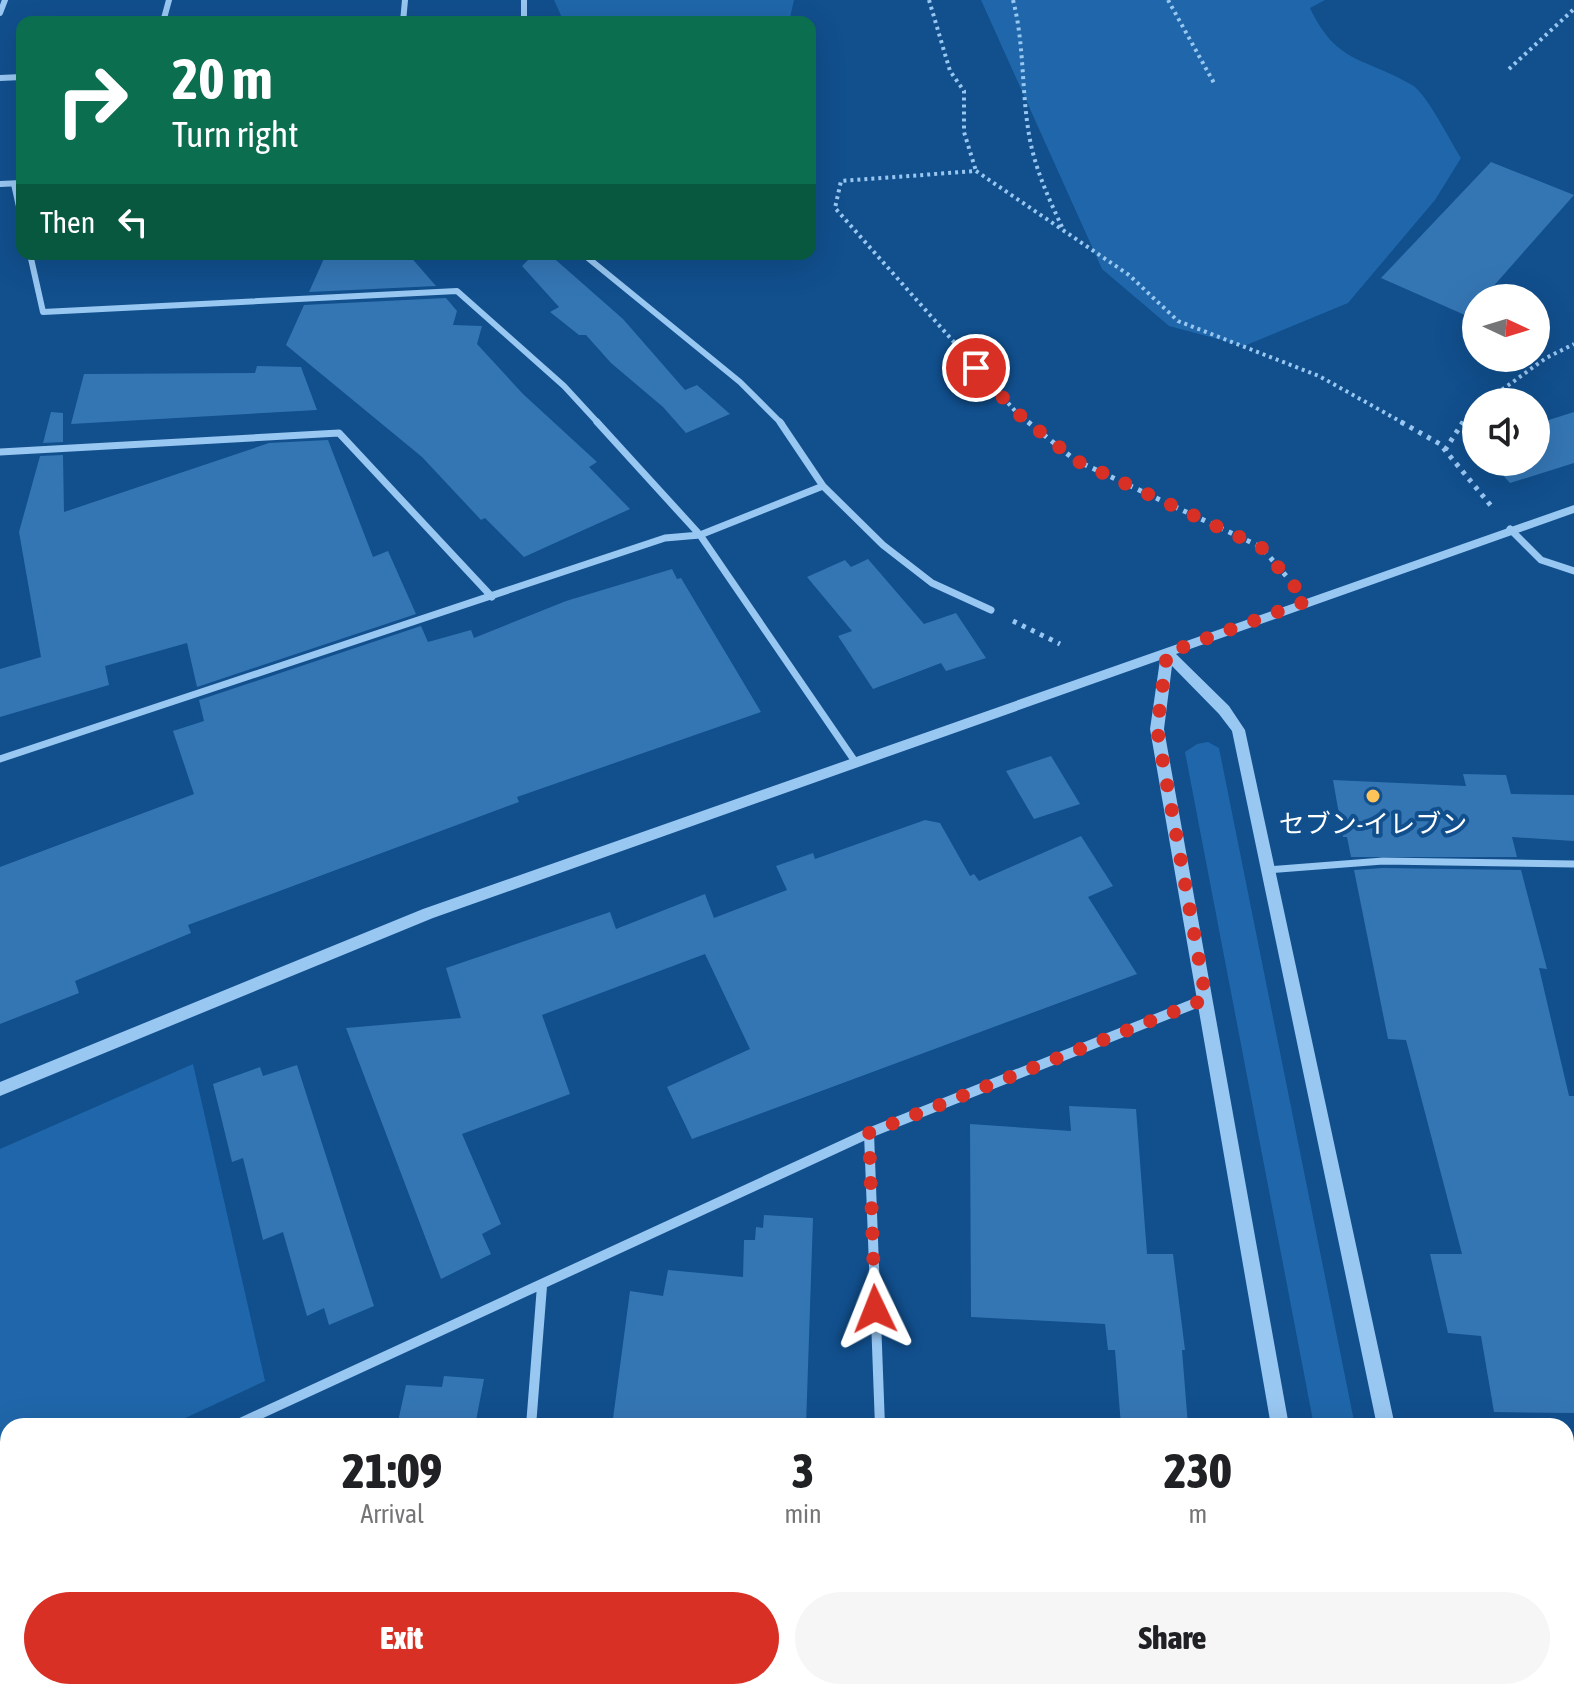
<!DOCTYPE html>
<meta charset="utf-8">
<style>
:root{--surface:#fff;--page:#f6f6f6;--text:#202124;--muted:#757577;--accent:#d93025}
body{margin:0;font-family:"Asap Condensed","Noto Sans JP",sans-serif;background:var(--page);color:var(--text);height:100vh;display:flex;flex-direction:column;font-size:30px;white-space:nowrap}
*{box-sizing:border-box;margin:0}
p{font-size:26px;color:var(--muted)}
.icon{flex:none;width:44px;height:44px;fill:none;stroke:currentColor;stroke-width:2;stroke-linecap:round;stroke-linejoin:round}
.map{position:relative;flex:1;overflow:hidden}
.details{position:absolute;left:0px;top:1418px;width:1574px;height:282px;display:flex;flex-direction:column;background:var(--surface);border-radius:24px 24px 0 0;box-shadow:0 8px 32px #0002}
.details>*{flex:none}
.top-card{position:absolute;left:16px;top:16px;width:800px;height:244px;border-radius:16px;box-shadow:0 8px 32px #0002;background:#0b6e4f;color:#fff;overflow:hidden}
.needle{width:52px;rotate:94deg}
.tools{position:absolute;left:1462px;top:284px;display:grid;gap:16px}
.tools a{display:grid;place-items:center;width:88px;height:88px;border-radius:50%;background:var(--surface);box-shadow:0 8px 32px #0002;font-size:40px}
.pin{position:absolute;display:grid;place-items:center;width:68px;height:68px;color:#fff;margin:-34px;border:4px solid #fff;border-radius:50%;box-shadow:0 2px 8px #0007}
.me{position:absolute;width:88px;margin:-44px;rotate:358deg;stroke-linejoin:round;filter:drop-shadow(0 0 6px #0008)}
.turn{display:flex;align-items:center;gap:28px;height:168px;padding:0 24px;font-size:36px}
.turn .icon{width:104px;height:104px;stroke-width:2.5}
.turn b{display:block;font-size:56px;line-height:68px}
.then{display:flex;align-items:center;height:76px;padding:0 24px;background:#0003;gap:16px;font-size:30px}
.eta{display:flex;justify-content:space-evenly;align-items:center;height:136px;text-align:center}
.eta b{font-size:48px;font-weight:800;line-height:56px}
.cta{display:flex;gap:16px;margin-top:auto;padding:16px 24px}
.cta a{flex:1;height:92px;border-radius:48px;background:var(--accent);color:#fff;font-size:32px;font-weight:800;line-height:92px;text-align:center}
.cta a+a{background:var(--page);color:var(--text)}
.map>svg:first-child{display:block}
.green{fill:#1f67aa}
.building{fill:#3476b4}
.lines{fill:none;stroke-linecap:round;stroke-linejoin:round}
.path-far1{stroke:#98c7f2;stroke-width:4;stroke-dasharray:3 4;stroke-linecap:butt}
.path{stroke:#98c7f2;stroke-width:5;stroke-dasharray:4 6;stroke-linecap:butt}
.minor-far2{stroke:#98c7f2;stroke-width:6}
.minor-far1{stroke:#98c7f2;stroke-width:7}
.minor{stroke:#98c7f2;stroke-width:10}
.tertiary{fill:#98c7f2;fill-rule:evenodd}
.route{stroke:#d93025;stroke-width:14;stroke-dasharray:0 25.2}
.poi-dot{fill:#ffc459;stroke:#114f8d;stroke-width:3}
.labels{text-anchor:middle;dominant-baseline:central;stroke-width:8;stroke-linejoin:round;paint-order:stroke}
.poi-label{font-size:26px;fill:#fff;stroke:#114f8d}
</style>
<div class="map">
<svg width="1574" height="1699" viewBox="0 0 1574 1699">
<rect width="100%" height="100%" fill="#114f8d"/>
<path class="green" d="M554,0H794L789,22H564Z
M981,0H1325L1310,8C1337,65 1365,57 1412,85C1427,94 1450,141 1461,158L1435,200L1348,303L1244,346L1169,326L1102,269Z
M1208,742L1219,748L1355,1426H1314L1185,752L1197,744Z
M193,1064L265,1381L168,1426H8V1500L0,1504V1149Z"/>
<path class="building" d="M1491,162L1574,195L1483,298H1476V306L1467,316L1381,278Z
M326,254H408L436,286L309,292Z
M534,254H549L623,319L685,390L697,385L730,414L686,433L663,407L611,363L586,335H579L550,312L559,307L522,266Z
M446,298L457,311L453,325L482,326L477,344L523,394L597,462L589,467L630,509L524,557L485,518L481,520L422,457L286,345L304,305Z
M257,366L301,367L317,410L71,424L84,374L255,373Z
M51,412L63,413V442L43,443Z
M1574,412V463L1510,483L1491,462H1536V424Z
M328,440L373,557L388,551L416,614L197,687L187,643L105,666L109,685L0,717V669L41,657L19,532L40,456L63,455L64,512L269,443Z
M868,559L924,624L956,613L986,658L946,671L941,663L873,689L838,636L852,631L807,577L845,560L851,567Z
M672,569L677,579L681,578L761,712L517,797L519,802L188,925L191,933L75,981L79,993L0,1024V867L194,794L173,731L204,721L199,700L421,626L428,642L471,630L474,638L566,601Z
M1051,756L1080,804L1034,819L1006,771Z
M1463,774L1506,775L1511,794L1574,795V841L1512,837L1517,857H1351L1347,837H1343L1333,780L1466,786Z
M925,820L940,823L970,876L974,874L979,881L1081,836L1113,886L1088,897L1137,974L692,1139L667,1087L750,1049L705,954L542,1015L570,1094L462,1134L501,1224L482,1234L491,1254L441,1279L346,1028L461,1018L446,968L610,912L616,929L705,894L714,918L787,890L776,866L813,853L815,859Z
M1383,868L1521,870L1547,969L1539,968L1569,1096H1574V1413L1494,1412L1481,1336L1448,1333L1430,1254H1462L1406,1040L1388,1039L1354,870Z
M297,1065L374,1306L329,1325L324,1308L307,1316L283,1232L263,1240L243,1158L232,1162L213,1084L260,1067L263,1076Z
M1069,1106L1136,1109L1147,1254H1173L1185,1350H1182L1188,1426H1121L1115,1350H1108L1105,1324L971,1317L970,1124L1071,1131Z
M764,1215L813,1218L806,1426L676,1418L675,1426H612L630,1291L663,1296L668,1270L743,1277L744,1240H755L756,1227L763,1228Z
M444,1376L484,1379L475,1426H397L406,1385L442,1387Z"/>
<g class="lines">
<path class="path-far1" d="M929,0L950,71L964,91V132L976,171
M1013,0C1025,46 1021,94 1030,140C1036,171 1049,199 1062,227
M1168,0L1214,83
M1509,69L1574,9
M1485,402L1546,358L1574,344
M1031,424L1016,412L835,208L841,181L976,171L1129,275L1178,321L1319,376L1405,424
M1461,424L1476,410"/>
<path class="path" d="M1028,422L1075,460L1261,547L1288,578
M1401,422L1440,444L1492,507
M1445,450L1463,422
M1013,621L1060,644"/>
<path class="minor-far2" d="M524,0V22
M0,13L5,0
M163,22L169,0
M403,22L405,0
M0,78L22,77
M0,184L22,183
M14,184L22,220
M30,254L43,312L457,291L564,386L599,424
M583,254L740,382L782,424"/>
<path class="minor-far1" d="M597,422L700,535L854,760
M780,422L823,486L883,545L932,583L991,610
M0,452L339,433L492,597
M1510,529L1541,560L1574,571
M0,759L665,538L700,535L823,486
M1268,870L1383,861L1574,864"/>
<path class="minor" d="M869,1133L880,1426
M234,1426L869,1133L1206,999
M531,1426L542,1286
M0,1533L8,1529
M511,1692V1699
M890,1692L891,1699"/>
<path class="tertiary" d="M1574,505V513L1176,654L1229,706L1245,730L1395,1426H1377L1232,731L1219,714L1172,666L1164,729L1289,1426H1271L1150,729L1160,660L433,918L0,1096V1082L423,909Z
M1316,1692H1336L1337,1699H1317Z
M1433,1692H1453L1454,1699H1434Z"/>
</g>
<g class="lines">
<path class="route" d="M875,1309L869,1133L1206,999L1157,729L1167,653L1307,601L1261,547L1075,460L1016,412L976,368"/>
</g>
<circle class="poi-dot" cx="1373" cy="796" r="8"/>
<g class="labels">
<g class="poi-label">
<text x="1373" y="824">セブン-イレブン</text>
</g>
</g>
</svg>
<div class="tools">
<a><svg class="needle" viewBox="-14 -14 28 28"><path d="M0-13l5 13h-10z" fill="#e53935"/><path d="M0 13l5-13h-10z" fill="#757577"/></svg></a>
<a><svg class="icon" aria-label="sound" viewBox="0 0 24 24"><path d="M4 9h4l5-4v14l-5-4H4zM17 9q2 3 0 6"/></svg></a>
</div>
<div class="pin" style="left:976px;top:368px;background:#d93025"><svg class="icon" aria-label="arrive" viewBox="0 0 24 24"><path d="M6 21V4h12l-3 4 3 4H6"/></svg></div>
<svg class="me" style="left:875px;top:1309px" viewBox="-20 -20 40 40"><path d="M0-17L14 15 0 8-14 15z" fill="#d93025" stroke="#fff" stroke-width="4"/></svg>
<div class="top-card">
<div class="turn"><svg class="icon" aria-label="right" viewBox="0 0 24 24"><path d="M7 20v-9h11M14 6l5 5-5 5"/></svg><div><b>20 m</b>Turn right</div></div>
<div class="then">Then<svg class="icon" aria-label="left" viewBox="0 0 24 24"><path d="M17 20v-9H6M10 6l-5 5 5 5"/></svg></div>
</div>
<section class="details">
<div class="eta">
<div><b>21:09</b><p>Arrival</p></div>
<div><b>3</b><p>min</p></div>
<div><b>230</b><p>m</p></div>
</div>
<div class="cta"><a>Exit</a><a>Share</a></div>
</section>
</div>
